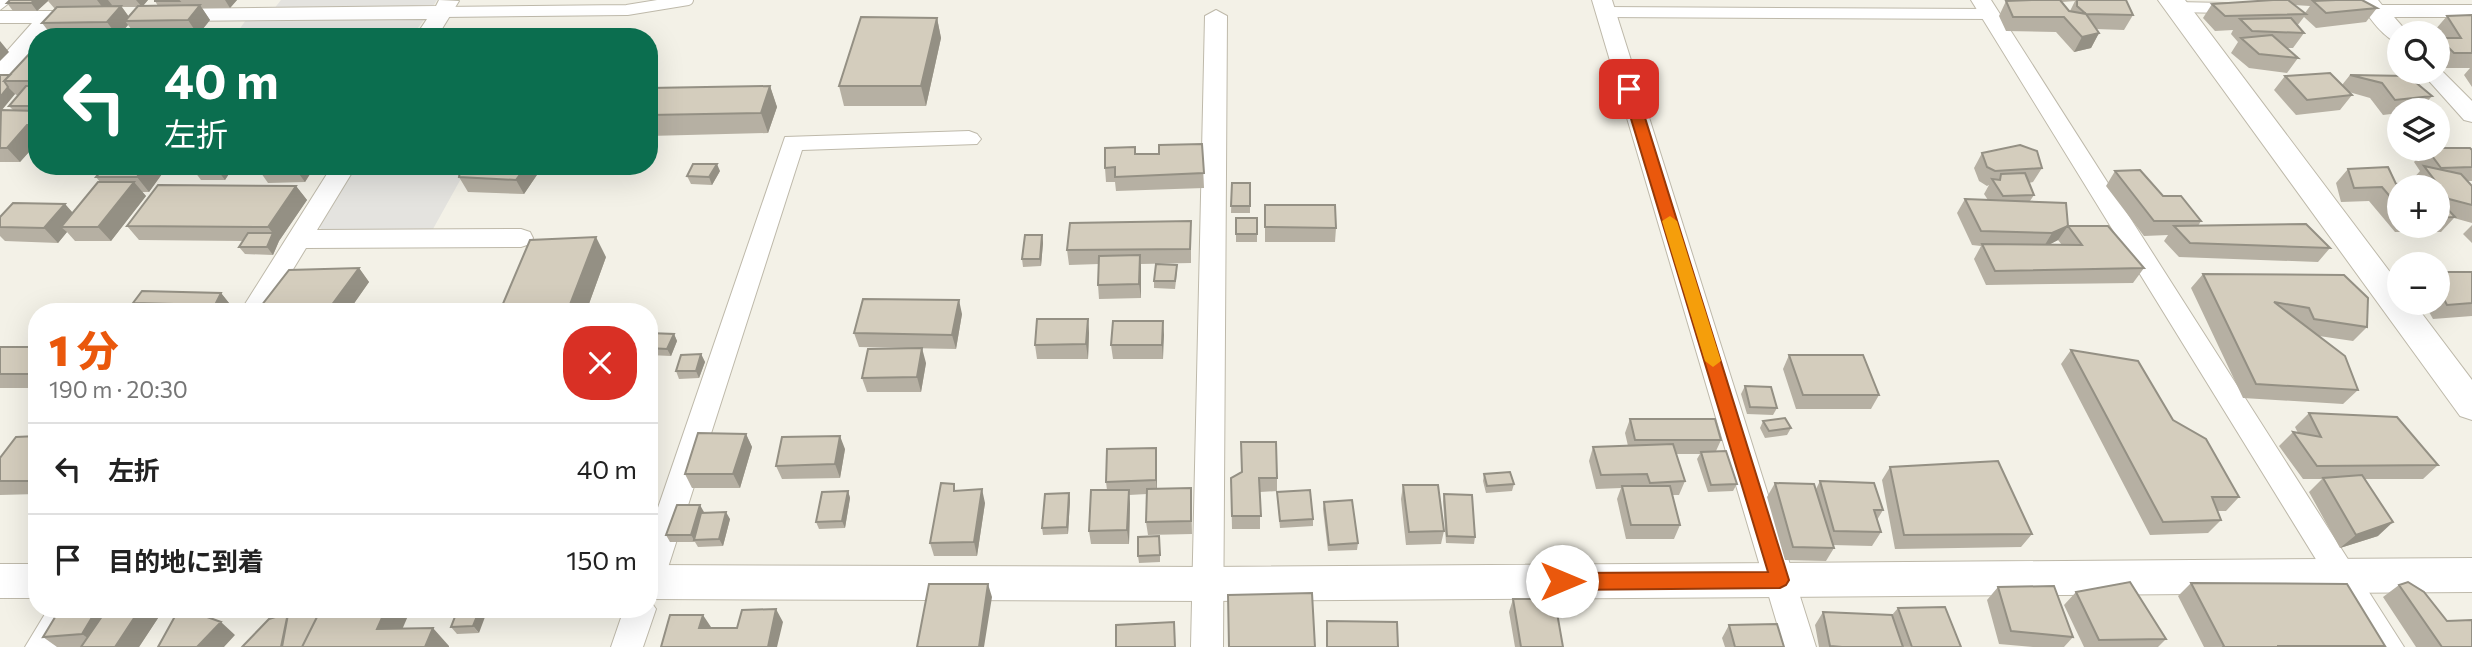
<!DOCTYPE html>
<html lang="ja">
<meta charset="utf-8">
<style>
:root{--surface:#fff;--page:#f6f6f6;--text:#222;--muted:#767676;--line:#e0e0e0;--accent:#ea580c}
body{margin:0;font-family:Commissioner,"Noto Sans JP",sans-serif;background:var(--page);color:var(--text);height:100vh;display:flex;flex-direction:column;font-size:26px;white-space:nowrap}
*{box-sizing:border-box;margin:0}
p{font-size:23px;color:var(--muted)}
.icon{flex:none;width:38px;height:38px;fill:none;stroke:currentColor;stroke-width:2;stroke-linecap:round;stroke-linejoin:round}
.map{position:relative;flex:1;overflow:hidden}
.panel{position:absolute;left:28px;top:303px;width:630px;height:315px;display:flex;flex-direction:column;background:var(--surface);border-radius:28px;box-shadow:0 7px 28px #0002}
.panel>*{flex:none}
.top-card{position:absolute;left:28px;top:28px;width:630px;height:147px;border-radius:28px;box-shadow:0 7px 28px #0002;background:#0b6e4f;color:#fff;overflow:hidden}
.tools{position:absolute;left:2387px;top:21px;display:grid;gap:14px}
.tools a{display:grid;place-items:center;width:63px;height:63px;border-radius:50%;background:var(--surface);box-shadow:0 7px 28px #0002;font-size:35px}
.pin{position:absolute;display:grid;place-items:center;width:60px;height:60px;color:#fff;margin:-30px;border-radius:14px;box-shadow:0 4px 10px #0006}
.me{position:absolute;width:77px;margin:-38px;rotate:90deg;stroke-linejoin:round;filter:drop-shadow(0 0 5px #0008)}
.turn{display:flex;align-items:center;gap:24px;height:147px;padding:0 21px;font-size:32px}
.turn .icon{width:91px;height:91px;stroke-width:2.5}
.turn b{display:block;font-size:49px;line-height:60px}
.round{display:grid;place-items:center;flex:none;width:74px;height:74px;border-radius:28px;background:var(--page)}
.headline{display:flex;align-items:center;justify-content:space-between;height:119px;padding:0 21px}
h1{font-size:42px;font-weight:800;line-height:52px;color:var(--accent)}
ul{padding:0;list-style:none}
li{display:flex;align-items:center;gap:21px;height:91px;padding:0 21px;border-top:2px solid var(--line)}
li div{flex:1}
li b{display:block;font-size:26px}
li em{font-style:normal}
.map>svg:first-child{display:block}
.parking{fill:#e4e3df}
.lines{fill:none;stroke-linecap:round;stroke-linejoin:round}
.service-casing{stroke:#beb9aa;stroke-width:12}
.pedestrian-casing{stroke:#beb9aa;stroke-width:2}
.minor-casing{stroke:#beb9aa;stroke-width:2}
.tertiary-casing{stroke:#beb9aa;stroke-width:2}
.service{stroke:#fff;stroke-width:10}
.pedestrian{fill:#fff;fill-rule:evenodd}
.minor{fill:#fff;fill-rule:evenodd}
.tertiary{fill:#fff;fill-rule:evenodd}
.wall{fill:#b6b0a3;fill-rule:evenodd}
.shaded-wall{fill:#949084}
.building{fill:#d4cdbd;stroke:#949084;stroke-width:2}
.route{fill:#ea580c;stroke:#983908;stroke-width:2}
.slow{fill:#f59e0b}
</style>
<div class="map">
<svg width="2472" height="647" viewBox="0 0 2472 647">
<rect width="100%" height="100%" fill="#f3f1e7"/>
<path class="parking" d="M281,0H437L432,8L273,10Z
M427,16L411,37H234L248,17Z
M355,166H468L433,229L323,232L318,225Z"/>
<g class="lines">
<defs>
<path id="service" d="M2176,7L2225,8
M442,12L627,10L688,0
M1605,12L1990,14"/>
<path id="pedestrian" d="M0,0H13L0,10Z"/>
<path id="minor" d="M439,0L459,1L437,37H415L427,19L171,21L160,15L171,9L436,6Z
M1592,0H1612L1816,647H1784Z
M1971,0H1991L2404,647H2370Z
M2362,0H2378L2382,5H2472V17H2394L2408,33H2399V43C2384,39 2369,17 2360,4Z
M1216,10L1227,16L1223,647H1191L1205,16Z
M0,11H83L94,17L83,23H55L43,37H37V44L8,78L0,80V59L32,23H0Z
M2438,67L2472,101V122L2464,120L2421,72H2438Z
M969,131L977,134L981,139L977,144L802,150L664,580L660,590L649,593V534L785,137Z
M332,166H356L317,230L521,229L530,232L533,238L530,244L521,247L306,248L267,312H240Z
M649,599L656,609L643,647H611L624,609H649Z
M48,609H81L59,647H25Z"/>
<path id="tertiary" d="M2158,0H2185L2399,284V303H2414L2472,380V420L2460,416Z
M2472,558V592L1208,601L649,599V565L1208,567Z
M0,564H37V598H0Z"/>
</defs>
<use href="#service" class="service-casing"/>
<use href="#pedestrian" class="pedestrian-casing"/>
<use href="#minor" class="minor-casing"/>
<use href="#tertiary" class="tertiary-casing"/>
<use href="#service" class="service"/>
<use href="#pedestrian" class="pedestrian"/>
<use href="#minor" class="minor"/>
<use href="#tertiary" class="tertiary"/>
</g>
<path class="wall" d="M10,0H148L143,6H158L155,1V0H237L230,8H202L210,20L198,35H136L128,25L118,37H53L42,23L55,9L48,1L37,11H13L7,3ZM122,7H137L129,17Z
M2032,0H2126L2133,15L2124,30L2096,29L2099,33L2091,48L2074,52L2056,32L2006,31L1999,16L2006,1ZM2075,1L2070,11L2062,2Z
M2258,0H2320L2377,8L2366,22L2316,28L2304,17L2297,26L2304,33L2293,48H2286L2298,58L2287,73L2249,68L2231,53L2238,42L2231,34L2233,30L2215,31L2203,18L2212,4L2259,1ZM2294,5L2310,6L2305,13Z
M2472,15V87L2464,75L2470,68H2442L2438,63V40L2440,38L2435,30L2447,16Z
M937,18L941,38L926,106H844L839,86Z
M37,52V143L20,162H0V75H10ZM15,94L18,96L9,106L13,110H2Z
M2350,75L2432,96L2420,110H2399V113L2383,115L2370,98L2349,92L2352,95L2340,110L2296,115L2274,90L2285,76L2342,85Z
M770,86L777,107L768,133L649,136V88Z
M1202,144L1204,188L1116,191L1115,182H1106L1105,168L1135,154H1159Z
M2426,149L2472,150V181H2468L2472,186V223L2454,218L2441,232H2395L2369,201L2341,202L2336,183L2348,169L2396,184L2412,183L2411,181L2420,171L2414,162ZM2399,187H2438V226H2399Z
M1982,153L2042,168L2033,182L2029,183L2034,195L2030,201L2068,226L2144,268L2133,283L1986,285L1974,259L1981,246L1972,245L1957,213L1965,199L1988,200L1984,194L1989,185L1987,186L1979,181L1974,168ZM2058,240L2062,245H2048Z
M105,166H315L305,182L268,183L259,170L232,169L225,180H201L195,172L199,167H167L149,192H142L146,196L111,241H75L67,232L58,243L5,241L0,236V217L65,204L73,213L100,182L96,177Z
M543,166L524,194L468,192L459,177Z
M720,171L712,185L691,184L687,176Z
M2115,171L2163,196L2201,221L2198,226L2330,248L2318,262L2179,257L2164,241L2168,235L2144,236L2106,186Z
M1232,183H1250V213H1231Z
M296,186L307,200L279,241L273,255L245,254L239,247L243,241L139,240L127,226Z
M1265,205L1336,228L1335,242H1265Z
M1236,218L1257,234V242H1236Z
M1191,221V263L1141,264V298L1099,299L1098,285L1099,264L1069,265L1067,250Z
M2472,225V243L2463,234Z
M1042,235L1043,243L1041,266L1023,267L1022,259Z
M606,257L586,312H505L502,306Z
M359,268L369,282L348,312H259L258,310Z
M1177,272L1175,289L1154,288V281Z
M2438,272H2472V316L2433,319L2424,303H2438Z
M2203,274L2367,327L2353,341L2319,336L2358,390L2343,404L2243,398L2191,288Z
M221,293L233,308L231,312H141L133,303Z
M962,314L956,349L859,347L854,333Z
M1088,319L1089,333L1088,359H1037L1035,345Z
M1163,321V359H1113L1111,345Z
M649,333L674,334L677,341L671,356L649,355Z
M0,347H37V388H0Z
M2071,350L2173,420L2239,497L2226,511H2217L2221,520L2208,533L2150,535L2061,364Z
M701,354L705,362L699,378L679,379L676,371Z
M1789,355L1879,395L1871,409H1796L1783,369Z
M926,363L921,392H867L862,378Z
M1745,386L1777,408L1773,415L1747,414L1741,394Z
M2309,413L2438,465L2423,479H2365L2378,536L2340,548L2309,492L2322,479H2303L2279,446L2293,432L2298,433L2295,427Z
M1630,419L1721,440L1716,451L1737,484L1733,491L1708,492L1697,459L1700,454H1676L1685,481L1679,495H1672L1680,525L1674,539H1626L1617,499L1621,488L1596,489L1589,461L1593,447L1628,446L1625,433Z
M1763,421L1791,428L1787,435L1765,438L1760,428Z
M746,434L752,447L740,488H692L685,474Z
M37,436V494L0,495V458Z
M1241,442L1277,478V491L1260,492V529H1232L1231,478L1242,472Z
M1156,448L1157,489L1191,488L1192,534L1148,535L1146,522L1147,494L1129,495L1130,504L1129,544H1091L1089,531L1107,490L1106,482Z
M845,449L840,478L782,479L776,466Z
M1890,467L2032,534L2021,547L1895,549L1882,480Z
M1484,474L1514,484L1512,491L1486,493L1483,481Z
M1820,481L1883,510L1877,520L1881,532L1872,546L1833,545L1834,548L1826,561L1785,560L1767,497L1775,483L1816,489Z
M1403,485L1444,531L1441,544L1406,545L1401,499Z
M848,491L850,498L845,528L819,529L816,522Z
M956,491L985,503L977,556H934L930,543Z
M1277,492L1313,519V526L1280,528Z
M1069,493L1070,500L1068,534L1043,535L1042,528Z
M1444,494L1475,537L1474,544L1446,543L1443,501Z
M1324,502L1358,543L1357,550L1328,551L1323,509Z
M704,512V513L730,519L723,546L698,547L695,542H670L666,535Z
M1160,543V562L1139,563L1138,556Z
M2191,583L2385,646L2204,647L2178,596Z
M2399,585L2447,621L2472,647H2416L2383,597Z
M1998,587L2073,637L2064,647H2033L1999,644L1987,600Z
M2076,592L2166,639L2158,647H2084L2064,605Z
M1513,599L1547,607L1563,647H1515L1509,612Z
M1898,608L1961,647H1819L1815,625L1823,612L1892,615Z
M458,609L479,633L457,634L451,627Z
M162,612L139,647H57L43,637Z
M1327,621L1398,647H1326Z
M1729,625L1784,647H1725L1722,638Z"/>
<path class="shaded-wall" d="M35,0H48V1L37,11L31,3Z
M97,0H108L112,5L106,12Z
M136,0H148L142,7Z
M225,0H237L230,8Z
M200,5L210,20L198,35L188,20Z
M121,6L132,21H125L128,25L118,37L107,22Z
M937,18L941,38L926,106L921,86Z
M2099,33L2091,48L2074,52L2082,37Z
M0,41L9,52L0,61Z
M770,86L777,107L768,133L761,113Z
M8,87L15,94L0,112V97Z
M27,125L37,136V143L20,162L7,148Z
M717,164L720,171L712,185L709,177Z
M145,166H166L167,167L149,192L137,177Z
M223,166H229L232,169L225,180L219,172Z
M295,166H315L305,182L294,167Z
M526,166H543L524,194L516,180Z
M134,182L146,196L111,241L98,227Z
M296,186L307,200L279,241L268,227Z
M65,204L78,219L61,227L67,232L58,243L44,228Z
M2068,226L2058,240L2043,248L2052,233Z
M273,233L279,241L273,255L267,247Z
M1042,235L1043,243L1041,266L1040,259Z
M596,237L606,257L586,312H571L569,307Z
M1140,255L1141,269V298L1139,284Z
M359,268L369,282L348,312H329L328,310Z
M221,293L233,308L231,312H221L215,305Z
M959,300L962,314L956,349L952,335Z
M1088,319L1089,333L1088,359L1086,344Z
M1163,321L1164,335L1163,359L1162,345Z
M674,334L677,341L671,356L667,349Z
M922,348L926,363L921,392L917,377Z
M701,354L705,362L699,378L696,371Z
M746,434L752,447L740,488L733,474Z
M840,436L845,449L840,478L835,464Z
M1156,448L1157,462V494L1156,480Z
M982,489L985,503L977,556L974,542Z
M1129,490L1130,504L1129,544L1127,530Z
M848,491L850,498L845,528L842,521Z
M1069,493L1070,500L1068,534L1067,527Z
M700,505L704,512L696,540H694L691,535Z
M726,512L730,519L723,546L719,539Z
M2393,522L2378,536L2340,548L2356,535Z
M988,584L992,597L984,647H979Z
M97,609H121L99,646L82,634Z
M140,609H158L162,612L139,647H115Z
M386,609H411L395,646L377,629Z
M480,609H488L479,633L473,626Z
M776,609L783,622L777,647H768Z
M703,615L711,627L699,628Z
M221,622L235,635L224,647H197Z
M433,628L449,646V647H425Z"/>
<path class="building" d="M10,0H35L31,3H7Z
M155,0H178L179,1H155Z
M2032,0H2060L2069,11L2086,14L2099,33L2082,37L2064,17H2013L2006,1Z
M2077,0H2126L2133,15L2086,14L2077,6Z
M2273,0H2288L2306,14L2225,16L2212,4Z
M2336,0H2362L2377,8L2326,13L2313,1Z
M200,5L188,20L125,21L138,6Z
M121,6L107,22L42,23L57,7Z
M2472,15V53H2454L2439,38H2461L2447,16Z
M861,17L937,18L921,86H839Z
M2291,18L2304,33L2252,31L2240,19Z
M290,30L392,31L390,37H285Z
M2272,35L2298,58L2259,54L2241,38Z
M31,52H37V81H4Z
M2330,73L2352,95L2307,100L2285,76Z
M0,75H10L4,81L8,87L0,97Z
M2350,75L2408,76L2432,96L2395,100L2382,83Z
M26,86H37V106H9Z
M770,86L761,113L649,115V88Z
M1,110L37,111V125H27L7,148H0Z
M1202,144L1204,173L1115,177V167L1105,168V148L1135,147V154H1159V145Z
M2020,145L2037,151L2042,168L1995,171L1987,167L1982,153Z
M2438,148H2470L2472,150V167L2441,168L2427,149Z
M693,164H717L709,177L687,176Z
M105,166H145L137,177H96Z
M200,166H223L219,172H195Z
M259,166H295L294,167L258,168Z
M461,166H526L516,180L459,177Z
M2424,166L2461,174L2472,186V205L2449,199Z
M2388,167L2396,184L2422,183L2426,187H2399V207L2382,187L2354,188L2348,169Z
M2140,170L2163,196H2181L2201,221H2154L2115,171Z
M2025,173L2034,195L2003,196L1992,179L2000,180L2001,174Z
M98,182H134L98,227H61Z
M1232,183H1250V206H1231Z
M158,185L296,186L268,227L127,226Z
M1965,199L2066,203L2068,226L2052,233L1981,231Z
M2438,199L2455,217L2438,218Z
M13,203L65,204L44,228L0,227V217Z
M1265,205H1335L1336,228L1265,227Z
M1236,218H1257V234H1236Z
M1191,221L1190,249L1067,250L1070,223Z
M2306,224L2330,248L2190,243L2174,226Z
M2068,226H2108L2144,268L1995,271L1982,244L2082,245Z
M248,233H273L267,247H239Z
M1025,235H1042L1040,259H1022Z
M596,237L569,307L502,306L530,240Z
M1140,255L1139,284L1098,285L1099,256Z
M1156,264L1177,265L1175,281H1154Z
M359,268L328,310H258L289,270Z
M2438,272H2472V303L2447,305L2438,288Z
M2203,274L2344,275L2368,298L2367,327L2314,319L2309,308L2274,302L2345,356L2358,390L2256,384Z
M142,291L221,293L215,305L133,303Z
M863,299L959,300L952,335L854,333Z
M1037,319H1088L1086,344L1035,345Z
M1113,321H1163L1162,345H1111Z
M649,333L674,334L667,349L649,348Z
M0,347H37V374H0Z
M922,348L917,377L862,378L868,349Z
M2071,350L2138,361L2173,420L2206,439L2239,497H2212L2221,520L2163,522Z
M701,354L696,371H676L681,355Z
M1789,355H1863L1879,395H1803Z
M1745,386L1771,387L1777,408L1750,407Z
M2309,413L2397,417L2438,465L2317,466L2293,432L2321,437Z
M1785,418L1791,428L1769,431L1763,421Z
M1630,419H1715L1721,440H1635Z
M698,433L746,434L733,474H685Z
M37,436V481H0V458L16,437Z
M840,436L835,464L776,466L782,437Z
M1241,442H1276L1277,478H1259L1261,516H1232L1231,478L1242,472Z
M1673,444L1685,481L1650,483L1647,474L1601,475L1593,447Z
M1156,448V480L1106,482L1107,449Z
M1726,451L1737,484L1711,485L1701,452Z
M1998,461L2032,534L1904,535L1890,467Z
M1510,472L1514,484L1487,486L1484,474Z
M2362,475L2393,522L2356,535L2323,478Z
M1820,481L1874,483L1883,510H1874L1881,532L1834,531Z
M941,483L954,484V491L982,489L974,542L930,543Z
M1775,483L1814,484L1834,548L1793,547Z
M1403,485H1438L1444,531L1409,532Z
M1622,486H1670L1680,525H1631Z
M1191,488V521L1146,522L1147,489Z
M1091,490H1129L1127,530L1089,531Z
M1310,490L1313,519L1280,521L1277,492Z
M848,491L842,521L816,522L822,492Z
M1069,493L1067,527L1042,528L1045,494Z
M1444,494L1472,495L1475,537L1447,536Z
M1352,500L1358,543L1329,545L1324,502Z
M677,505H700L691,535H666Z
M726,512L719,539L694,540L701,513Z
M1159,536L1160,555L1138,556V537Z
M2130,582L2166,639L2099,640L2076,592Z
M2408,582L2424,592L2447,621L2472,620V647H2442L2399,585Z
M2191,583L2347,584L2385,646H2278V647H2223L2224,646Z
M929,584H988L979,647H917Z
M2054,586L2073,637L2011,631L1998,587Z
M1312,593L1315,647H1229L1228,595Z
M1513,599H1546L1547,607H1556L1563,647H1521Z
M1945,607L1961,647H1912L1898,608Z
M60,609H97L82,634L43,637Z
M107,609H140L115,647H81Z
M179,609H185L221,622L197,647H158Z
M289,609H321L302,647H282Z
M321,609H386L377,629L433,628L425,647H302Z
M458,609H480L473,626L451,627Z
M776,609L768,647H661L670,615H703L699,628H737L742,610Z
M1823,612L1892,615L1903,647H1842L1830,646Z
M288,613L281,647H242L269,619Z
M1327,621L1397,622L1398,647H1327Z
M1174,622L1175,647H1116V625Z
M1777,624L1784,647H1735L1729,625Z"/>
<path class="route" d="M1629,85L1636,89L1789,580L1786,585L1780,588L1562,590L1555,587L1553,581L1555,576L1562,573L1768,572L1622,89Z"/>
<path class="slow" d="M1670,216L1677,221L1721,361L1713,367L1705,361L1662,221Z"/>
</svg>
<div class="tools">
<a><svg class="icon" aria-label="search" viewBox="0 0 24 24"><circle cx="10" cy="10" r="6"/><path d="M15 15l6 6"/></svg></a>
<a><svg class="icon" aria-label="layers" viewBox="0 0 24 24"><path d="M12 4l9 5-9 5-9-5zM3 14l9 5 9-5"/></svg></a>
<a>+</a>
<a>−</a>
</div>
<div class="pin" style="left:1629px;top:89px;background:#d93025"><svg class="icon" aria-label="arrive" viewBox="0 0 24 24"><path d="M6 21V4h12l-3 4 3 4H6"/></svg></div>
<svg class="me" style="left:1562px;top:581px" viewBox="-20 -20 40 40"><circle r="19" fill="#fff"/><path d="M0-13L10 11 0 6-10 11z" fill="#ea580c"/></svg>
<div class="top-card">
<div class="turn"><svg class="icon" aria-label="left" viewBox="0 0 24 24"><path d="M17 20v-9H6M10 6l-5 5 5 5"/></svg><div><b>40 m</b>左折</div></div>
</div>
<section class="panel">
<div class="headline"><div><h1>1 分</h1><p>190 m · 20:30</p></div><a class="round" style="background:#d93025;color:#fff"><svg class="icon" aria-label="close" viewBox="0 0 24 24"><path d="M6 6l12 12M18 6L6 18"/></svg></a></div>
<ul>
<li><svg class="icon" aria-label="left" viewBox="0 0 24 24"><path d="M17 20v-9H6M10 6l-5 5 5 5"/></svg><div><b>左折</b></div><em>40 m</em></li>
<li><svg class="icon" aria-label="arrive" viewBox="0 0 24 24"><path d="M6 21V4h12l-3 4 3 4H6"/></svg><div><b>目的地に到着</b></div><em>150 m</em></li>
</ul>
</section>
</div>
